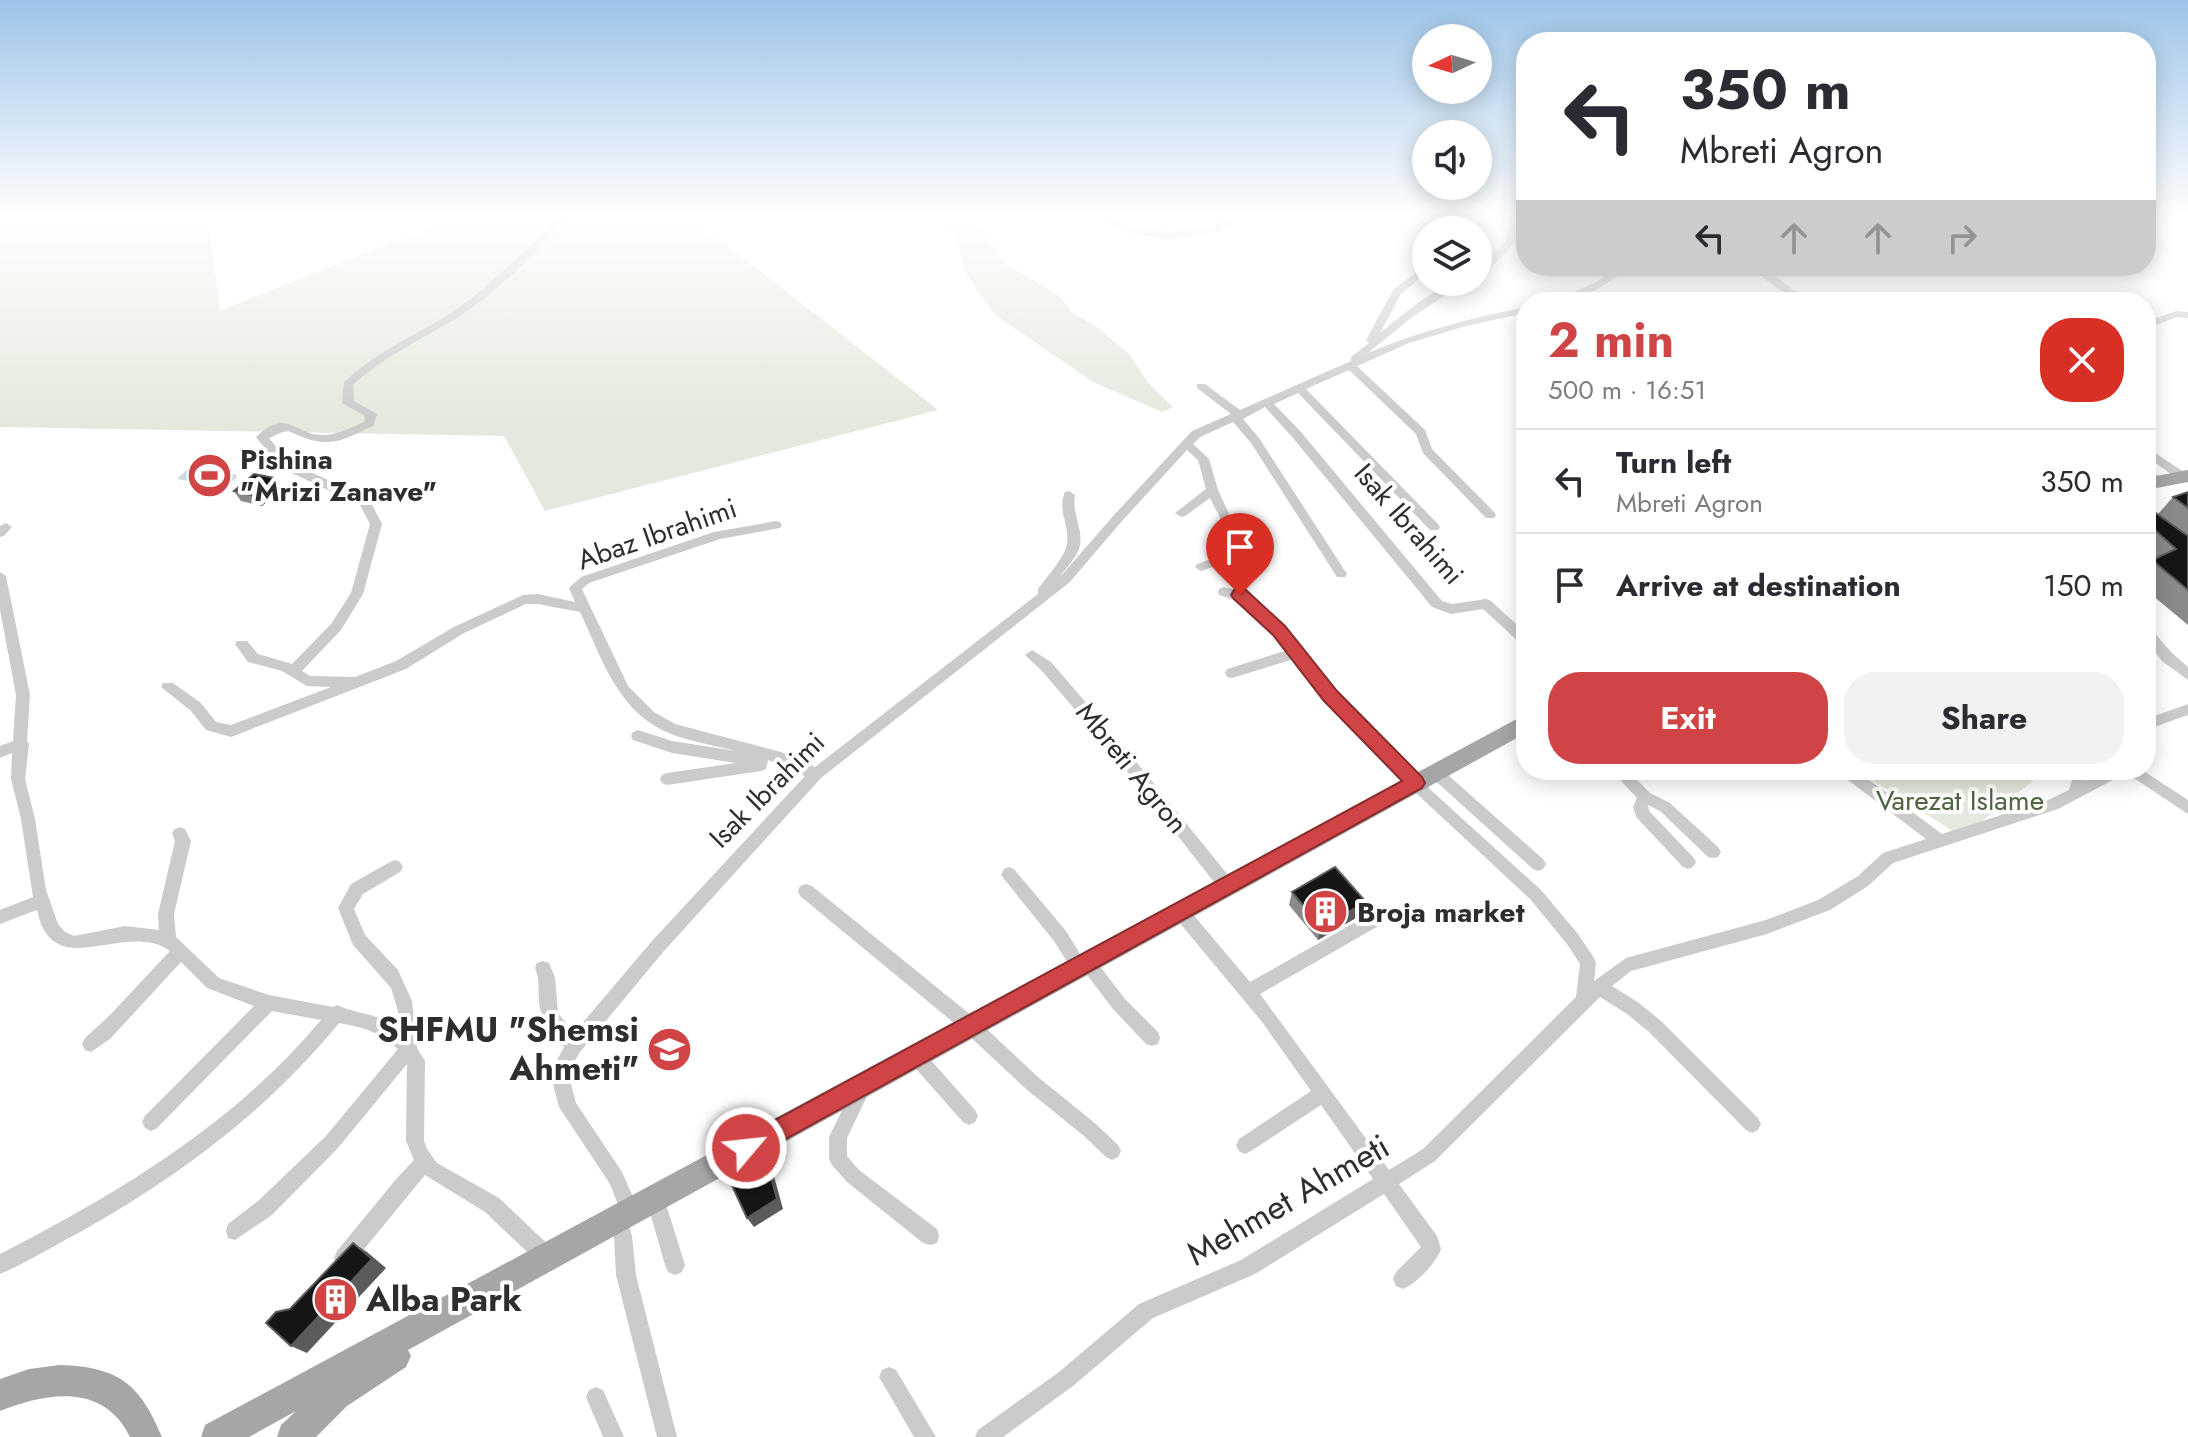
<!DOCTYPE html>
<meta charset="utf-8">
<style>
:root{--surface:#fff;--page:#f2f2f3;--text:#2b2b33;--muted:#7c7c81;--line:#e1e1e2;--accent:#d14445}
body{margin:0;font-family:Jost,sans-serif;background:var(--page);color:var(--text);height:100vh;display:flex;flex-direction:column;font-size:30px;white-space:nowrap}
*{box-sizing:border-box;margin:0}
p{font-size:26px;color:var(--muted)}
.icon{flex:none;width:44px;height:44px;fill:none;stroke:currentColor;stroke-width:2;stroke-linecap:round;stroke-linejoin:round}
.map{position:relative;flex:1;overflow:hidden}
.details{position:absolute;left:1516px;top:292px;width:640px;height:488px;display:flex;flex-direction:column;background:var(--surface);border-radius:32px;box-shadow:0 4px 20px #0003}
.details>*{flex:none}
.top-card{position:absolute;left:1516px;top:32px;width:640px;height:244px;border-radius:32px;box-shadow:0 4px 20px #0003;background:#fff;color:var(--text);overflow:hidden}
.needle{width:52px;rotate:266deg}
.buttons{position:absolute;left:1412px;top:24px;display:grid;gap:16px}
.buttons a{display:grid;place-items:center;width:80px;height:80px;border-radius:50%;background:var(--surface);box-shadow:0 4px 20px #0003;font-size:40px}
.pin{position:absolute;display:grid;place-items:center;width:68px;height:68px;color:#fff;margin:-82px -34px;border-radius:50% 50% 50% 0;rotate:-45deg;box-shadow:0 0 8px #0007}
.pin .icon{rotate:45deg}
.me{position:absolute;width:88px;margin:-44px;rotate:62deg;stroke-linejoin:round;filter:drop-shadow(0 0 6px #0008)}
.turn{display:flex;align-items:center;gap:28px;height:168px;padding:0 32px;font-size:36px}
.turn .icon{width:104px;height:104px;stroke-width:2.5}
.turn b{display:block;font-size:56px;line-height:68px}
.lanes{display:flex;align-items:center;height:76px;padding:0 32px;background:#0003;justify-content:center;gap:40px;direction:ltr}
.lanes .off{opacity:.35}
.round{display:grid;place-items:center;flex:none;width:84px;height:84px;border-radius:32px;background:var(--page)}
.overview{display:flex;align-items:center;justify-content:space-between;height:136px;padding:0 32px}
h1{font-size:48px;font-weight:700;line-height:60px;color:var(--accent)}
.cta{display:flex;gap:16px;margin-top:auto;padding:16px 32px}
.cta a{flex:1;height:92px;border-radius:32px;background:var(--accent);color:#fff;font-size:32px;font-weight:700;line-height:92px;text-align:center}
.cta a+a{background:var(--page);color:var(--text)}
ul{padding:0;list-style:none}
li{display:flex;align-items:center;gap:24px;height:104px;padding:0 32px;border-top:2px solid var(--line)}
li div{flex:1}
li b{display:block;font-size:30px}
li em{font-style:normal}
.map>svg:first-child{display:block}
.green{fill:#e3eadd}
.water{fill:#cbdbe7}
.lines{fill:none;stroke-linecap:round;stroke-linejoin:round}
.street{fill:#cbcbcb;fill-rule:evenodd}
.primary{fill:#a6a6a6;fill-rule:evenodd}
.wall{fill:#8a8a8a}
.shaded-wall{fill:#5b5b5b}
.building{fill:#151515;stroke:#5b5b5b;stroke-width:2}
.route{fill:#d14445;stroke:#882c2d;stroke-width:2}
.labels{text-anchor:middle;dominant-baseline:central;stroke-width:8;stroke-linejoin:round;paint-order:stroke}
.poi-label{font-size:28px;font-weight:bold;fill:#2e2e2e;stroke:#fff;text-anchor:start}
.street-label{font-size:28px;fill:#2e2e2e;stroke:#fff}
.park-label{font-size:28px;fill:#4f6440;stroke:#fff}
.near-poi-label{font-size:34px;font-weight:bold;fill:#2e2e2e;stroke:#fff;text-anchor:end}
.near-street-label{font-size:34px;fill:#2e2e2e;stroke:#fff}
</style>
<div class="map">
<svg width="2188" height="1437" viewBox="0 0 2188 1437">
<rect width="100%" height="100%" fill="#fff"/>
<path class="green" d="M0,217H208L220,311L455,217H691L938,410L545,511L504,436L0,427Z
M940,217H975L1003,262L1058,295L1074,314L1093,324L1129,354L1149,384L1173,407L1162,412L1093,382L995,315L967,276L955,234L938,224Z
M1856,770H2047L1962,837Z"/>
<path class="water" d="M193,464L228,470L225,474H235L237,477L229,484L216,482L212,485L177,479Z"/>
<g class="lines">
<path class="street" d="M559,217H569C538,251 501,288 463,314C426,338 386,354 353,385L354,401L377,414L373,426C336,444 325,449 287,430L269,438L289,462L369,499L382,524L363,594L341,630L302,671L310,676L355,677L396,661L454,627L523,595L538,594L575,602L569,588L581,577L714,532L776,521L780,522L782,525L780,528L720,539L589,583L582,589L628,686L654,712L675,724L781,752L815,767L1038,594V589C1046,578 1065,557 1067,544C1070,526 1057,511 1065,492L1069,491L1075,495C1071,513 1085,531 1079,549C1076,558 1066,568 1060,577L1114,515L1192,431L1231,414L1197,388V384H1205L1240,410L1351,361V357L1369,343L1366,340L1393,290L1426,265V273L1401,294L1380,333C1400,317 1439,282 1465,282L1411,318L1368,353C1419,331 1472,318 1526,307V313L1466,326L1409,343L1357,366L1425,430L1432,449L1494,512L1496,515L1494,518H1486L1423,453L1416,434L1349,370L1306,389L1438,524L1440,527L1438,530H1430L1298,393L1274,404L1301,432L1442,601L1452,604L1486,599L1491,601L1526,633V646L1521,644L1483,609L1451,614L1432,607L1293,438L1265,407L1243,419L1259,438L1345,571L1347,574L1345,577H1337L1251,443L1233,422L1200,437L1193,444L1209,459L1218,490L1239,535L1240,551L1234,560L1201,571L1195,567L1197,564L1226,554C1232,535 1218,515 1210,498L1185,516L1181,517L1175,513L1206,489L1198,460L1187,450L1122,521L1070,582L821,778L664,951L580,1052L572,1066L570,1080L576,1103L622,1172L639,1211L637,1218L630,1220L627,1219L632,1236L636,1275L677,1437H657L616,1275L614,1236L608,1218L610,1211L617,1209L620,1210L610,1184L559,1107L552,1080L555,1064L564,1047C554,1036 543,1023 540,1008C537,994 541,981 535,968L537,963L543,961L549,963L555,977L558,1013L574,1033L652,941L805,776L768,760L766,769L761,771L667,785L662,783L660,779L662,775L667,773L736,763L672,753L633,740L631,736L633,732L638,730L672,741L736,751C713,745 686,741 664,731C616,708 601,656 580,612L538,604H526L464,633L406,669L231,737L206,730L191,711L161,687L163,683H173L201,703L216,722L231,725L331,687L307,686L282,671L248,662L235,644L237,641H247L258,654L292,664L331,624L351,593L370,524L360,505L281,468L256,437C287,407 294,434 321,435C336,436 350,428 364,422L365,416L342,403L344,382C378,350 420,334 458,308C495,282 526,248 559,217Z
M1099,217H1111L1137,228L1171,232L1205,228L1231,217H1243C1206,245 1135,246 1099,217Z
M1424,217H1434L1444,230H1434Z
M1512,217H1522C1519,243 1501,263 1478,274V266L1505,242Z
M1618,266H1629C1609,285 1579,302 1551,302L1598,281Z
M1751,266H1762L1793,290L1822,302C1793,302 1771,286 1751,266Z
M2176,311L2188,312V318L2177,317L2146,329V322Z
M2146,447L2187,474V480H2179L2146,456Z
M2146,471L2166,478L2168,481L2162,485L2146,479Z
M6,523L12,527L4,536L0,537V526Z
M0,572L6,576L30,695L27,741L29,744L25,779L35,819L46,890L58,924L65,932L74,936L125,926L159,930L158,914L175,841L172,833L175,829L180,827L185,829L191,841L174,914L176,937L219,978L269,995L333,1007L337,1005C358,1015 381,1013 399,1029L398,1011L391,988L353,945L338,908L351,884L390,862L395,860L400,862L403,867L400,872L363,894L354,909L365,935L398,970L412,1001L417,1048L425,1061L424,1141L427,1149L437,1163L499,1198L555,1251L558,1258L555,1265L548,1268L541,1265L485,1212L425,1175L351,1265L344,1268L337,1265L334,1258L337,1251L397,1178L414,1160L406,1141L407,1064L338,1148L272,1215L235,1240L228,1238L226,1231L228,1224L258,1201L326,1136L398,1049C377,1031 366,1028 339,1023C268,1110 180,1176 82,1231C55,1245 28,1262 0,1274V1254C119,1193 234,1124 321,1020L272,1011L157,1128L151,1131L145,1128L142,1122L145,1116L254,1006L207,988L181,962L110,1039L91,1052L85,1050L82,1044L85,1038L109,1016L170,951C131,923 70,970 46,933C41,927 39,917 37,910L0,924V910L33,897L21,819L11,779L12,753L0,758V746L13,741L16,695L0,610Z
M1224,587L1243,592L1273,614L1341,699L1433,792L1541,890L1578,934L1594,958L1596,963L1594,981L1626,958L1766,920L1818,900L1858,876L1883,853L1926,839L1840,774L1838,770H1856L1942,834L2048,800L2069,790L2075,770H2089L2086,781L2107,770H2142L2188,800V814L2126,773L2058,809L1893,863L1868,886L1830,910L1767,934L1631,971L1612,986L1639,1003L1661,1021L1758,1118L1761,1124L1758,1130L1752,1133L1746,1130L1649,1032L1627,1014L1600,997L1435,1161L1399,1184L1437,1236L1441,1249C1436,1263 1417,1283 1403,1289L1396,1286L1393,1279L1396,1272L1421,1247L1384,1194L1255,1274L1153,1318L1073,1386L1003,1437H975L978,1430L1059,1372L1139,1304L1241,1260L1373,1179L1321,1105L1251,1151L1245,1154L1239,1151L1236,1145L1239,1139L1311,1091L1262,1022L1174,916L1172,911L1174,906L1180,904L1186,906L1250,982L1375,911L1381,909L1387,911L1389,916L1387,921L1260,994L1389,1170L1423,1149L1576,997L1580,964L1567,944L1530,899L1417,794L1325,700L1294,659L1232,678L1227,677L1225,673L1227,669L1288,650C1269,625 1251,604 1219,595L1218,592L1219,589Z
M2146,627L2151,629L2172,653L2188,667V680L2162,661L2146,641Z
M1032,650L1051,662L1125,748L1233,881L1235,886L1233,891L1227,893L1221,891L1115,756L1041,670L1025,655Z
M2188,704V715L2146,730V719Z
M1435,766L1440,768L1543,859L1546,864L1543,869L1538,871L1533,869L1430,776L1428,772L1430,768Z
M1611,770H1627L1650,793L1670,803L1718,847L1721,852L1718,857L1713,858L1708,857L1660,811L1648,805L1649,811L1693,857L1696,862L1693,867L1688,869L1683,867L1637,818L1633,807L1637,798Z
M1009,867L1014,869L1066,931L1082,957L1087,955L1093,957L1125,999L1158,1032L1160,1038L1158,1044L1152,1046L1146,1044L1113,1009L1084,971L1079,973L1073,971L1054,941L1004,879L1001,874L1004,869Z
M806,884L812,886L977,1020L1038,1077L1096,1124L1118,1145L1121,1151L1118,1157L1112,1160L1106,1157L1084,1136L1026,1089L965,1032L800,896L798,891L800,886Z
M916,1048L922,1050L975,1110L978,1116L975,1122L969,1125L963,1122L910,1062L907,1056L910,1050Z
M862,1080L868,1082L871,1088L847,1138V1156L859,1170L937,1229L939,1236L937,1243L930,1245L923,1243L847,1182L832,1165L829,1159V1137L856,1082Z
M655,1189L662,1191L664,1198L685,1265L682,1272L675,1275L668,1272L665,1265L646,1198L648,1191Z
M889,1367L896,1370L936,1437H914L879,1377L882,1370Z
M596,1387L603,1390L624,1437H603L586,1397L589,1390Z"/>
<path class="primary" d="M2188,470V482L2146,490V478Z
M1526,714V733L408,1350L411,1356L406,1367L347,1406L316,1437H277L281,1425L296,1411L249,1437H201L205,1425Z
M60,1365C119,1367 140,1384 162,1437H130C104,1383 47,1392 0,1411V1379L29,1369Z"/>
</g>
<path class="wall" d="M275,478L281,488L262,506L241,501L234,491Z
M2188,492V625L2146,590V566L2150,562L2146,558V506L2158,514L2173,497Z
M1292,892L1361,915L1318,940L1289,905Z"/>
<path class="shaded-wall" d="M275,478L281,488L262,506L255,496Z
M1366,902L1361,915L1318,940L1321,927Z
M763,1148L769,1158L783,1209L754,1227L747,1218Z
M353,1243L367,1252L386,1268L307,1353L291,1346Z"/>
<path class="building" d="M254,474L275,478L255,496L234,491Z
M2188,492V508L2173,497Z
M2146,506L2188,536V590L2152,560L2176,549L2146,522Z
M1335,867L1366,902L1321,927L1292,892Z
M763,1148L777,1199L747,1218L724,1168Z
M353,1243L372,1259L291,1346L266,1323L276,1312L290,1309Z"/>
<linearGradient id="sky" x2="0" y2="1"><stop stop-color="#9cc4e8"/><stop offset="0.52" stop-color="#fff"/><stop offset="1" stop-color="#fff" stop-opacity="0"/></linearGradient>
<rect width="2188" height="418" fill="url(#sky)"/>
<path class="route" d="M1240,589L1246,590L1285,626L1337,691L1422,777L1425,783L1422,788L755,1156L746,1160L738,1156L735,1148L738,1140L1402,781L1324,701L1273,635L1234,599L1231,595L1234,590Z"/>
<defs>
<symbol id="stadium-disc" viewBox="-11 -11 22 22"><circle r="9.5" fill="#d14445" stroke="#fff"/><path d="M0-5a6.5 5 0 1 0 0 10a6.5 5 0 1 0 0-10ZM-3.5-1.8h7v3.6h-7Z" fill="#fff"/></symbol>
<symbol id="building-disc" viewBox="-11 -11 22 22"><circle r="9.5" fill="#d14445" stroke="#fff"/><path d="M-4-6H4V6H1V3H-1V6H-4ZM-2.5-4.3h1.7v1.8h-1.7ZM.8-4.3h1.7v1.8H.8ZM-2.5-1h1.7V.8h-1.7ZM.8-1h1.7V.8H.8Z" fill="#fff"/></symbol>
<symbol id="school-disc" viewBox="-11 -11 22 22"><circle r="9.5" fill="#d14445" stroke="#fff"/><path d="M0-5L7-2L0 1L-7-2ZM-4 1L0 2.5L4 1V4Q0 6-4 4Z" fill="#fff"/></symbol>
</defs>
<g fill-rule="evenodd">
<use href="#stadium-disc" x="184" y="450" width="51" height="51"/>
<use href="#building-disc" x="1300" y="886" width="51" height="51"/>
<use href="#school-disc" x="644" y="1024" width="51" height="51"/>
<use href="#building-disc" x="310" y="1274" width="51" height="51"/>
</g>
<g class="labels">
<g class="poi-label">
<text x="240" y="459">Pishina<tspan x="240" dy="32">"Mrizi Zanave"</tspan></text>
<text x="1357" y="912">Broja market</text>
</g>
<g class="street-label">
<text transform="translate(1409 524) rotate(49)">Isak Ibrahimi</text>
<text transform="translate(657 534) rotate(-19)">Abaz Ibrahimi</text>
<text transform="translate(1132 768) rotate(51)">Mbreti Agron</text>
<text transform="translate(767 790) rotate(-45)">Isak Ibrahimi</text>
</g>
<g class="park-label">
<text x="1960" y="800">Varezat Islame</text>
</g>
<g class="near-poi-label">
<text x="639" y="1029">SHFMU "Shemsi<tspan x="639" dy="39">Ahmeti"</tspan></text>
<text x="366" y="1299" text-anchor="start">Alba Park</text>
</g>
<g class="near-street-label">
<text transform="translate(1288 1200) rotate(-30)">Mehmet Ahmeti</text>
</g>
</g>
</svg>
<div class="buttons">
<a><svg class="needle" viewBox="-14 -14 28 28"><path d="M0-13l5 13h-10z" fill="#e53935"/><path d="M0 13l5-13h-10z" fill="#7c7c81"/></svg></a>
<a><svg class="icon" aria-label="sound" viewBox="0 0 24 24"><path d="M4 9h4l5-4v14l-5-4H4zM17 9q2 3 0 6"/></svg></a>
<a><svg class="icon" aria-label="layers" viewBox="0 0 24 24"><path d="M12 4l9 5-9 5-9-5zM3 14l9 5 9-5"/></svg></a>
</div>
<div class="pin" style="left:1240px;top:595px;background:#d93025"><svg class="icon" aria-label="arrive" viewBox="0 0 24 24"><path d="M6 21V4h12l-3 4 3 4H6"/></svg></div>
<svg class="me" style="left:746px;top:1148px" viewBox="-20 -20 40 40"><circle r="17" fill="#d14445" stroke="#fff" stroke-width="3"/><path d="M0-11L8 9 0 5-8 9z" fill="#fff"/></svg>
<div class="top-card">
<div class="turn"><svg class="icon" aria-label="left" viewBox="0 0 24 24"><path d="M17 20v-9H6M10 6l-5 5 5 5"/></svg><div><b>350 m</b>Mbreti Agron</div></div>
<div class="lanes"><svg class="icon" aria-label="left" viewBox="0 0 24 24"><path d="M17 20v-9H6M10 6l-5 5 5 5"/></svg><svg class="icon off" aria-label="ahead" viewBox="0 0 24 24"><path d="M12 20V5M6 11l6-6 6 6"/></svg><svg class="icon off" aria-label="ahead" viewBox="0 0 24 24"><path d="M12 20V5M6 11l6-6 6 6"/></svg><svg class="icon off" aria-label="right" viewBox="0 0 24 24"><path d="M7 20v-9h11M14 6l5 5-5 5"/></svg></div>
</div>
<section class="details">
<div class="overview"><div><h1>2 min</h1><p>500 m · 16:51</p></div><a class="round" style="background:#d93025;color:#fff"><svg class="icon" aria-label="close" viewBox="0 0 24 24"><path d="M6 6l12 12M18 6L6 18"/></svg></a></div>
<ul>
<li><svg class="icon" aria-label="left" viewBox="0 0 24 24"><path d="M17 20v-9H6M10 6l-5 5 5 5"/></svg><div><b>Turn left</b><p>Mbreti Agron</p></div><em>350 m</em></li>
<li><svg class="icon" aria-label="arrive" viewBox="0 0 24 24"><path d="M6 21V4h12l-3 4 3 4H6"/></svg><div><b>Arrive at destination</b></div><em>150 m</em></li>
</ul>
<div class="cta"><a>Exit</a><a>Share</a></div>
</section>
</div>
